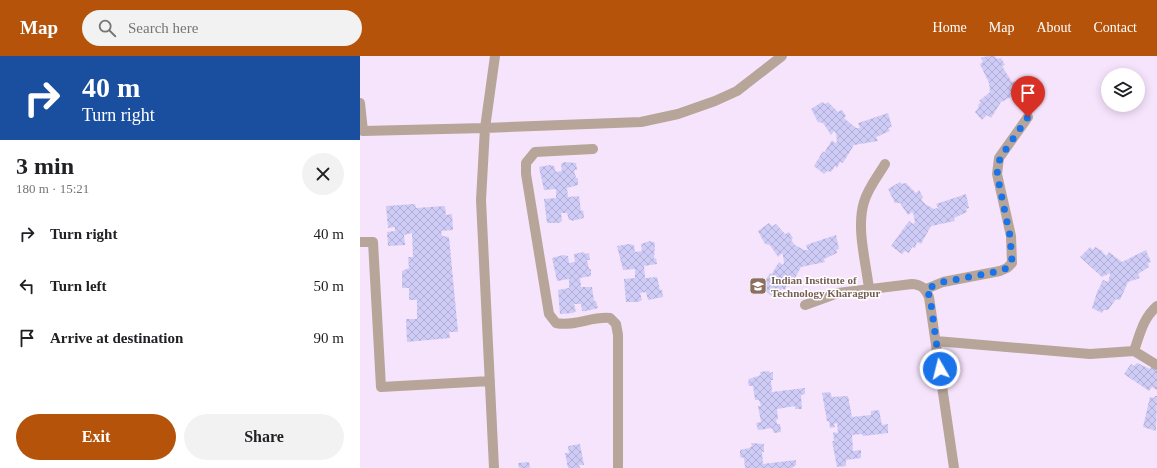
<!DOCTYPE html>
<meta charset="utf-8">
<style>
:root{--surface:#fff;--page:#f2f2f2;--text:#202124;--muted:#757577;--accent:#b45309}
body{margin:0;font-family:"Times New Roman",serif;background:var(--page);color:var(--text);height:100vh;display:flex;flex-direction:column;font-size:15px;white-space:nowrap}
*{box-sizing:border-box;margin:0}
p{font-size:13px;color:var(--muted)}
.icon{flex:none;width:22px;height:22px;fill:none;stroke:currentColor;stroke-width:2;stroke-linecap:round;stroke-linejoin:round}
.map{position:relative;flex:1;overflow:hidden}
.sheet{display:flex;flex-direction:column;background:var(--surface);width:360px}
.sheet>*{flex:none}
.top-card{background:#1a4fa0;color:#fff;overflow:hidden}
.buttons{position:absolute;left:741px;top:12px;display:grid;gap:8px}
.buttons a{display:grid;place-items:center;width:44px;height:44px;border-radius:50%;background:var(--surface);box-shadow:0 2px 10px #0003;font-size:20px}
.pin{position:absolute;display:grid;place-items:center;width:34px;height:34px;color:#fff;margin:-41px -17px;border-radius:50% 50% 50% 0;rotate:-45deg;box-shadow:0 0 4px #0007}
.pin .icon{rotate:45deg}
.me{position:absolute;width:44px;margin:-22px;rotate:352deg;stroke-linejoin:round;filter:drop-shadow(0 0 3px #0008)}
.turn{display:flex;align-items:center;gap:14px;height:84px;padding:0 16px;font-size:18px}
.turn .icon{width:52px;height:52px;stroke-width:2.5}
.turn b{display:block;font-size:28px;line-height:34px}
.round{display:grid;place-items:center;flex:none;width:42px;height:42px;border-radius:21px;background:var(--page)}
.headline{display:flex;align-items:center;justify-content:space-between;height:68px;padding:0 16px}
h1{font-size:24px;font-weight:600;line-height:30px}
.action{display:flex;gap:8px;margin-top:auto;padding:8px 16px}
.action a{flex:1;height:46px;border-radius:24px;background:var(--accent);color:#fff;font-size:16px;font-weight:600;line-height:46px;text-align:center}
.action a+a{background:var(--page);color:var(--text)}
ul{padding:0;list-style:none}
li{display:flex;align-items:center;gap:12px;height:52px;padding:0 16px}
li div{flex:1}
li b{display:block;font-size:15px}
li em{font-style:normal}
header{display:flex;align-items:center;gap:24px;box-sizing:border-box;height:56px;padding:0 20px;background:var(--accent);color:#fff}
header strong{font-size:19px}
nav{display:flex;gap:22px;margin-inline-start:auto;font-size:14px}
.search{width:280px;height:36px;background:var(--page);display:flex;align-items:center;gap:10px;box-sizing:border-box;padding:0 14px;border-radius:22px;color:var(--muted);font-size:15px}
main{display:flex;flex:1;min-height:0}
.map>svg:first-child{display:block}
.built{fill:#f6e4fc;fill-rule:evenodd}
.building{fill:url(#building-cross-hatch)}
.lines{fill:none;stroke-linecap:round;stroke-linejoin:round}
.minor{stroke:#b7a599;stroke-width:10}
.route{stroke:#1a73e8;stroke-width:7;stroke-dasharray:0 12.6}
.labels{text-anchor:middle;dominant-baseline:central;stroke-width:3;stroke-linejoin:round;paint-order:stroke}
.education-label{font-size:11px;font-weight:bold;fill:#785e54;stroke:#fff;text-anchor:start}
</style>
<header>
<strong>Map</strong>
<div class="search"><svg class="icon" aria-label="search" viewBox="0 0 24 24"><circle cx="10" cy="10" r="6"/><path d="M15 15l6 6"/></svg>Search here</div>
<nav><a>Home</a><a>Map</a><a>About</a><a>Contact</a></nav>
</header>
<main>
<section class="sheet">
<div class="top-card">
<div class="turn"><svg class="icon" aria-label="right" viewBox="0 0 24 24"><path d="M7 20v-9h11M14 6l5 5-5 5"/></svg><div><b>40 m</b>Turn right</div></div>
</div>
<div class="headline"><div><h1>3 min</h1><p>180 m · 15:21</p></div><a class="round"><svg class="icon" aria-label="close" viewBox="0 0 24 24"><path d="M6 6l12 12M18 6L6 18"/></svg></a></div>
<ul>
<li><svg class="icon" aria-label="right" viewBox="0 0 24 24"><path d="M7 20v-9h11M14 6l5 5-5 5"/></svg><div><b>Turn right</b></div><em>40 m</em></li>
<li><svg class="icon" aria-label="left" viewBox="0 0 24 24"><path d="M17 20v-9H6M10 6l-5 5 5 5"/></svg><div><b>Turn left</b></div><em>50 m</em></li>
<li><svg class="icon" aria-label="arrive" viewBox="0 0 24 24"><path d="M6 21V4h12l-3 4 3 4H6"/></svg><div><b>Arrive at destination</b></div><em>90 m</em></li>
</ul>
<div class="action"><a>Exit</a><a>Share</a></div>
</section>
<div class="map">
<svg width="797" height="412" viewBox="0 0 797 412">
<defs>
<pattern id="building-cross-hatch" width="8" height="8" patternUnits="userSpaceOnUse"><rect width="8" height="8" fill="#cecbf6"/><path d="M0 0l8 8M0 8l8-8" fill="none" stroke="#b2afd4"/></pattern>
</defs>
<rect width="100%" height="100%" fill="#fbf4fd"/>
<path class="built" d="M0,0H797V412H0ZM748,19H778V49H748Z"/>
<path class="building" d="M627,0H635L637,3L641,2L645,9L642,10L652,26L671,24V27H679L680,38L673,39L674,42L665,43V41L656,42L655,39L641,46L631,62L627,59L622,64L615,56L619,51L618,49L621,46L619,45L630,36L629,27L620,8L623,6L621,2Z
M462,46L465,48L468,46L478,56L482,54L486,60L484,62L496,72H500L498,67L528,57L532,71L528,72L530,75L516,81L518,85L494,89L483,107L480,106L477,112L475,110L471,116L467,115L464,118L454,110L463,95L464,97L472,84L475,87L477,86L476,77L474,75L471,79L463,67L458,66L451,53Z
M204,106L216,107L217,114H214L216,122H218V129L207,132L208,141L219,140L221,155L223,154L224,162L212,165V164H209L207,157H201L202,165L199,167H187L184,143L196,142V133L184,134L179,111L190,109L194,110L196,116L202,115L201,108Z
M540,126L542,128L546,127L556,137L559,134L563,141L561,143L565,148L574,153L578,152L576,148L606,138L609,152L606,153L607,156L594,162L595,165L571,170L561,188L557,186L555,192L552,191L549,197L545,195L542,198L531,190L549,165L553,168L555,166L553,157L552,156L548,159L540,147H535L528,133Z
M55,148L56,152L85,150L86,159L92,158L93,174L81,175L82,180L89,181L98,276H89L90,282L47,286L46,263H57V244H49V232H42V215L49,212L48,201H53L52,177L44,179L45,189L28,190L27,176L35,175V171L28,172L26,150Z
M409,167L412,170L416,168L425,178L429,176L433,182L431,184L435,189L444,194H448L446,189L476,179L479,193L476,194L477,197L464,203L465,206L441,211L431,229L427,228L425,234L422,232L419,238L415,237L412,240L401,232L410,217L411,219L419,206L423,209L424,207L423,199L422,197L418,201L410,189L405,188L398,175Z
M290,185L295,187L294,203L296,202L297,208L284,210L285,222L297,221L300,234H302L303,241L288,244L286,236L280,237L282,244L278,246H266L264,223L275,222V213L263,214L257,190L269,188L274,189L275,196L282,195L281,188Z
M730,191L733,194L735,191L741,194L746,200L749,196L762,206L786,194L791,206L788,207L789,211L778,218L780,222L768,226L760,244L756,243L748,254H744L742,257L732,252L737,236L743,224L748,226L750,219V217L742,221L720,201Z
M224,196L225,198L229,197L230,204H227L229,213H231V220L220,222L221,231H232L234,245H236L238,252L226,255H222L221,248H214L216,255L213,257L200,258L198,234L209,232V223L197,225L192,202L203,199L208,200L209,207L215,206L214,198Z
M777,307L790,313L792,310L797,314V334L792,331L789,335L764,318L771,308L774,310Z
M409,315L410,317L413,316V324H411L412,336L445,332V338L441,339L442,353H435V350L417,353L418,363L416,364L417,368H420L421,376L414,377L412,372L398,374L396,367L401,366L398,350H401L399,344H395L393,330H389L388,327L389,323L401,319L400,316Z
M470,336L472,341L488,340L492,361L511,359V355L519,354L522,369L528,368V377L503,380L502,378L492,379L493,395L501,394V402L486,404V410L477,411L472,385H474L473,376L478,377L477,367L474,368L475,371L470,372L469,365H467L462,337Z
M795,340H797L796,375L783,371L790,341L794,342Z
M391,387L404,388V396H402L403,408L436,404V409L432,412H385L384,402L380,401V394L389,392L392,390Z
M220,388L224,409H219L220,412H208L205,397H209L208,390Z
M169,406L170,412H159L158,407Z"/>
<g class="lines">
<path class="minor" d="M0,47L3,75L125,72L281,66L318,58L355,45L377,35L422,0
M233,93L175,96L166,107V118L189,258L196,267C214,271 232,260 250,262L256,268L258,279V412
M0,186H13L21,331L130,325
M509,233C506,206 496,172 504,146C508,132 518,120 525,108
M566,233L583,226L640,215L647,212L652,207L651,180L637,118L639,102L668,61
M445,249L478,237L552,228C562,229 565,232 569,241L594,412
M576,285L730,298L774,295L797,309
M774,295C780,278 783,262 797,250
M134,412L121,144L125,72L135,0"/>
</g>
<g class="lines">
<path class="route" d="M580,313L570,241L566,233L583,226L640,215L647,212L652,206L650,180L637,118L640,102L668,61"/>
</g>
<defs>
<symbol id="university-square" viewBox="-11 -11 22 22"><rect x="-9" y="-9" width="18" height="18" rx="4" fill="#8d6e63" stroke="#fff"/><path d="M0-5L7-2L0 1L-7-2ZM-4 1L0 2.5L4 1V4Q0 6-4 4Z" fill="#fff"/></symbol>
</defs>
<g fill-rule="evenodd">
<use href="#university-square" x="388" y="220" width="20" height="20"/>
</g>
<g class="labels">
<g class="education-label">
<text x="411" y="224">Indian Institute of<tspan x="411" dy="13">Technology Kharagpur</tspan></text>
</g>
</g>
</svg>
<div class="buttons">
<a><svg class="icon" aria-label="layers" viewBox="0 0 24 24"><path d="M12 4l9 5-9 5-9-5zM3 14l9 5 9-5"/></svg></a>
</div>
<div class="pin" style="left:668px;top:61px;background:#d93025"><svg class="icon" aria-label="arrive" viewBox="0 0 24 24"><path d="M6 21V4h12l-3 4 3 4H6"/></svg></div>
<svg class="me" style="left:580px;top:313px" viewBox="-20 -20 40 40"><circle r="17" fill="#1a73e8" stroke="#fff" stroke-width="3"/><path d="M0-11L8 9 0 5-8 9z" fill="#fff"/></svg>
</div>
</main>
